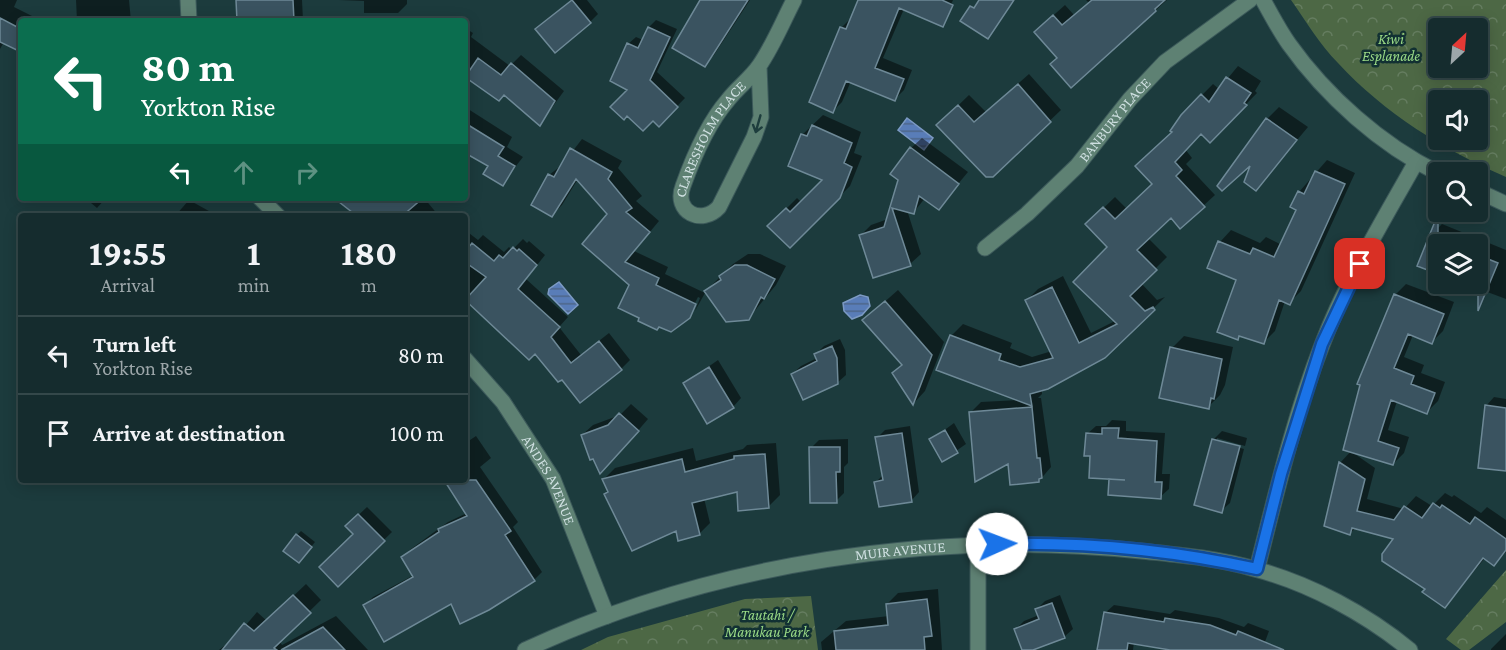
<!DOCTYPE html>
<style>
:root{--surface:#152c2e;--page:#1e3436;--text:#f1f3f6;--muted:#9da7aa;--line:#34484a}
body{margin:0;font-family:"Crimson Pro",serif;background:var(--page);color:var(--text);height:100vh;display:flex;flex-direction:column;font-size:22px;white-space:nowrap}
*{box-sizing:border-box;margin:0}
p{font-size:20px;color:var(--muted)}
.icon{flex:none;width:33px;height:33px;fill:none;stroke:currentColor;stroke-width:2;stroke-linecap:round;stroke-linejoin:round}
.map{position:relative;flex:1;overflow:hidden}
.sheet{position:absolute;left:18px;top:213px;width:450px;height:270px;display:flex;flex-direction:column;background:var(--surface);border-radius:6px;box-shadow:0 3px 15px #0003,0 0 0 2px var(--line)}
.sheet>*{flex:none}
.hud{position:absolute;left:18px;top:18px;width:450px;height:183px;border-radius:6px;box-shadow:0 3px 15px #0003,0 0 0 2px var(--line);background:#0b6e4f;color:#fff;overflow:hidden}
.needle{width:39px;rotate:26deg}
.buttons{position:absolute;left:1428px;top:18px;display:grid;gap:12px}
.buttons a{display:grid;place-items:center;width:60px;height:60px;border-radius:6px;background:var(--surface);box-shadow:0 3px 15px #0003,0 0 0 2px var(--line);font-size:30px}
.pin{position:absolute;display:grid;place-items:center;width:51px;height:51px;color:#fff;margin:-26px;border-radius:12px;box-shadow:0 3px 9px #0006}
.me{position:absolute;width:66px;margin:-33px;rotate:88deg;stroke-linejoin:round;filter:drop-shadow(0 0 4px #0008)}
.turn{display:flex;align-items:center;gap:21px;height:126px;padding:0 24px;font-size:27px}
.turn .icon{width:78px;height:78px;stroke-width:2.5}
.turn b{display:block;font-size:42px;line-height:51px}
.lanes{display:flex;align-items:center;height:57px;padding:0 24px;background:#0003;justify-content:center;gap:30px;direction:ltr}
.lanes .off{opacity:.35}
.eta{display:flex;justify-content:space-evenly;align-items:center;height:102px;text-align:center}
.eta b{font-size:36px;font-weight:700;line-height:42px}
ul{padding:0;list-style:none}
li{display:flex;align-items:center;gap:18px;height:78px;padding:0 24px;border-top:2px solid var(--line)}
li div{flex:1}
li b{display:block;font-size:22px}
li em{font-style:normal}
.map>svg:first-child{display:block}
.park{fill:url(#park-crowns);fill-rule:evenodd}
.water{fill:url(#water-rules);stroke:#7c9ac4;stroke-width:1.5}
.shadow{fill:#0007}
.building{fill:#3a5360;stroke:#6e8997;stroke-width:1.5}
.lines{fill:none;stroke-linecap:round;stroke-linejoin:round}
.minor-casing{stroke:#3c595a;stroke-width:17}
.minor{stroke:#5e8173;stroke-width:15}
.oneway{stroke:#1d3d3d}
.route-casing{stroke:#114b97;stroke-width:15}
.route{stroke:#1a73e8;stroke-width:10}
.labels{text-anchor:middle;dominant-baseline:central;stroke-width:5;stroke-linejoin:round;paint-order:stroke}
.park-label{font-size:15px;font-style:italic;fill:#99d986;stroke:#123133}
.street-label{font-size:15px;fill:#cedfe0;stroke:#123133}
</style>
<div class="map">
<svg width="1506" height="650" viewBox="0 0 1506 650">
<defs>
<pattern id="park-crowns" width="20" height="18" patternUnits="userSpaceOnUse" patternTransform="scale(1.5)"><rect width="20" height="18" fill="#4d6845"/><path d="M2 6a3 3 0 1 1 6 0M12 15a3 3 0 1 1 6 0" fill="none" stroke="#657d60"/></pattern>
<pattern id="water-rules" width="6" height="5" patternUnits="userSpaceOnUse" patternTransform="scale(1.5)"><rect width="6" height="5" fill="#597db8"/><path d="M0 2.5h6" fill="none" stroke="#4e6689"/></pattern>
</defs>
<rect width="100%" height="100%" fill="#1c3b3d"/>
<path class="park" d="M1291,0H1506V177C1444,150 1384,113 1338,63C1320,45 1306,21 1291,0ZM1438,28H1478V68H1438ZM1438,100H1478V140H1438Z
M1506,570V622L1469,650H1461L1446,639Z
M811,596L818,650H581L608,637L745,599Z"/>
<path class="water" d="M907,118L933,138L924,150L898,130Z
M559,282L578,305L568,314L548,294L549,289Z
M860,295L868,297L870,306L862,315L852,319L844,311L843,303Z"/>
<path class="shadow" d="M0,0H17L14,7L42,21H21V50L4,42L0,49Z
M76,0H129L131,21H77Z
M237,0H302L303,20L238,21Z
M339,0H407V4L398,13H364V1Z
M571,0H587L598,14L590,22L545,21Z
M702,0H750L714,55L704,65Z
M860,0H953L947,14L904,9L883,58L912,70L904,90L895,99L851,81L842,102L833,111L841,28L850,19Z
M981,0H1015L987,37Z
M1086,0H1167L1071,86L1047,21L1065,5L1074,15L1089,3Z
M656,20L677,29L657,72L685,98L659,125L629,89L628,44L636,37L643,40L649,27Z
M465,28L473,33L471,37L510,66L521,55L564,91L540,124L504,94L498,99L465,75Z
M1238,66L1261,81L1255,91L1257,93L1210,141L1201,132L1185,149L1192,158L1186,164L1215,195L1203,206L1171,216L1148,238L1167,257L1141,283L1157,300L1165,297L1104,357L1042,389V394L1038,398H1041L1051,467L1039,481L1009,462L971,412L981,402L1018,400L951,336L963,324L1012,343L1010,348L1032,357L1052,351L1027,300L1038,289L1063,276L1091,333L1115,321L1109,247L1087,224L1115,197L1127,209L1153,184L1173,132L1202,95L1213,84L1219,89Z
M1029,74L1061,110L992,176L938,125L969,95L986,112Z
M465,107L512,137L507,147L523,157L502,184L490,166L465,151Z
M1279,107L1308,127L1256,189L1267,119Z
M823,115L861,132L854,153L862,156L850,186L790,246L769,226L797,198L801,202L825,179L802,135Z
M922,138L968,172L938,208L925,198L914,212L907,210L921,254L910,264L860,236L871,225L888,219L911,148Z
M582,139L622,161L618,168L642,196L636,201L659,221L634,251L668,267L665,274L705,293L695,311L700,298L698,297L689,315L631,284L609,214L578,179L562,205L552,215L549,175L562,165Z
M1327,160L1355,173L1301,291L1289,303L1285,301L1275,331L1263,343L1241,335L1238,338L1237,279L1220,242L1231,230L1260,243L1266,237L1282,245L1298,209L1299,192Z
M85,198H106L97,208Z
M376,198H424L439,216H359Z
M189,200L218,216H175Z
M1442,224L1506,250V299L1466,284H1478V244H1438V273L1419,265L1430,236Z
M465,230L478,240L483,235L504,252L509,247L512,250L523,239L527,243L529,241L545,255L526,279L568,317L559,327L581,355L609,333L630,360L621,369L562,378L465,292Z
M748,254H760L786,266L776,285L748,319L706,291L733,264Z
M1406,284L1454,302L1443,331L1432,342L1413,335L1404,357L1424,365L1421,373L1445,382L1438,401L1427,412L1397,401L1388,430L1409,437L1404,453L1393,464L1352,452L1375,468L1367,499L1404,509L1416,496L1432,506L1445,493L1452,497L1454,495L1481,513L1487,507L1506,520V552L1494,564L1485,558L1445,606L1427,589L1395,538L1356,528L1350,533L1326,525L1340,463L1351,451L1395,295Z
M898,290L944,342L925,391L914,403L903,364L864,320Z
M1184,336L1233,347L1225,385L1220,395L1208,407L1172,348Z
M840,339L845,350L846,375L837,383L792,374L801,366L817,358L816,354L824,346Z
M718,360L741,398L733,407L685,383Z
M1494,397L1506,399V470L1486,406Z
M631,404L648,419L611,462L582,435L593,425L620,415Z
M1112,420L1126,421V431L1165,433L1162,474H1170L1169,489L1160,497L1111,480L1092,455L1087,434L1096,426H1106Z
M954,423L966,444L943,460L931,440Z
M910,426L919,492L911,501L876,482L883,475L877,438L885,430Z
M1222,431L1247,438L1245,446L1217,438V441L1244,449L1230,503L1221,511L1196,504L1214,439Z
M476,436L491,458L480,467L518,522L513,527L542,572L534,580L451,602L365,605L373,597L414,575L402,557L411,549L448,522L467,513L445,480H465V439L467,442Z
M848,439V463L844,467V493L836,501L811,448L819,440Z
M776,443L780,495L768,507L738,490L704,498L710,523L699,534L677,528L610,491L604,479L615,468L693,448L696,461L743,449L747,445Z
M367,507L392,532L338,585L355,534L347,526Z
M301,531L315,542L303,557L297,535Z
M306,584L321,600L279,641L282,645L336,616L368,650H219L224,646L226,648L257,612L267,621Z
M938,589L942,650H822L821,642L846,621L889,616L887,604L898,593Z
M1060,595L1073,629L1064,637L1024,650L1016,629L1024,621L1039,615L1037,609L1045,601Z
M1114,605L1170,614L1175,610L1219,618L1244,627L1248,623L1269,631L1262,650H1179L1134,642L1133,650H1099L1105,613Z
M1506,634V650H1491V649Z"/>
<path class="building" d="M236,0H293L294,21H237Z
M572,0L591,23L555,53L535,29Z
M700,0H748L705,67L672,48Z
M858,0H942L953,5L943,27L899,8L875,68L904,79L895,101L846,81L833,113L809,102L840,27L846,29Z
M979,0H1014L988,39L960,21L970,6L974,8Z
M1092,0H1165L1155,9L1156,11L1071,88L1050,64L1057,58L1034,32L1053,15L1062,25Z
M0,18L21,29V52L0,42Z
M648,27L670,37L650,80L678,107L659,127L653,121L643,131L627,116L624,120L610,107L627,90L610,81L627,43L638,48Z
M478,58L501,75L511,63L555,101L540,126L504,95L499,101L465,77Z
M1226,77L1251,93L1244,103L1247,105L1210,143L1201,134L1175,162L1182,170L1176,176L1205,207L1180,229L1171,218L1137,250L1157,270L1130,296L1145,311L1153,307L1155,310L1105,358L1048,389L1030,394L1032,406L936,370L950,335L1001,354L999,360L1020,367L1053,358L1025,300L1052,287L1079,343L1117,324L1073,282L1107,247L1085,224L1103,207L1115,219L1152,184L1135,166L1172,132L1170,131L1181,115L1201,94L1209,102Z
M1018,84L1051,122L993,177H986L936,125L958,105L974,122Z
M1266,118L1297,140L1256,191L1244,182L1250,166L1222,191L1217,186Z
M465,123L504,147L498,156L515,166L503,186L483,174L488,166L465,153Z
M812,125L852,143L844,163L852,167L840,198L790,248L767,226L786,208L790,212L822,180L788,166L801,134L807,136Z
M910,147L959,184L939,210L919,196L914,214L892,208L911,266L873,278L859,235L884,227L898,180L890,174Z
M570,148L612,172L608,179L632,208L626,212L650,232L625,262L659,278L656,285L696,304L690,318L671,332L659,327L657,330L638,321L639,318L618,308L629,285L582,244L607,214L576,179L552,217L531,205L548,174L554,177Z
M1315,171L1345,184L1290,305L1279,300L1264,344L1239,336L1238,340L1217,332L1236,280L1207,268L1218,241L1250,254L1253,248L1274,257L1296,210L1290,207L1298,191L1304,194Z
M334,198H423L402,216H357Z
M1438,214V274L1417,266Z
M472,243L494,261L499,255L503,258L513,247L517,251L519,249L537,265L518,289L560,327L551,337L571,363L599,341L622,370L580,403L562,380L558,382L535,354L529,360L465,300L486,277L465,262V252Z
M1478,255L1498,263L1478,311Z
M735,265H747L775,279L764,299L761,297L749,320L726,322L704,291L721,280L719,276Z
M1394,294L1444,314L1432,344L1408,334L1394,368L1414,376L1411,384L1435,393L1427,414L1391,400L1378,441L1399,448L1393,465L1343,450L1360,385L1357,384Z
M885,301L932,355L913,405L892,373L902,365L862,320Z
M832,346L837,358L838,384L803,400L791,374L817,361L814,354Z
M1170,347L1222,359L1214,399L1211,398L1209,409L1159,398Z
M709,367L734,408L707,424L683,383Z
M1485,405L1506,408V471L1478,468Z
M1032,407L1037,458H1040L1042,478L1039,479V482L1010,485L1008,464L975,482L969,412Z
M619,413L639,431L600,474L593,459L590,460L581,435L608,425Z
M1102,428H1119L1118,438L1157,441L1155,482H1162L1161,499L1108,495L1109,479L1125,480L1089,478L1090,456H1084L1086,433L1102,434Z
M945,430L958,453L942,462L929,439Z
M902,433L912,502L879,507L874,482L883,480L875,437Z
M1212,439L1240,446L1222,513L1194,505Z
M809,447H840V472H836L837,503H810Z
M765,454L769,508L738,511L737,492L692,503L700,535L678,541L676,531L632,551L604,494L608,492L602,479L682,459L685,472L734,459V456Z
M1339,462L1365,479L1357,511L1394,520L1404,506L1422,518L1433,503L1440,508L1442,505L1470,524L1475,517L1506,539V550L1494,566L1483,558L1445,608L1422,592L1425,589L1382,561V554L1393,539L1352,528L1350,535L1324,526Z
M444,480H476L511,531L505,535L535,581L489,610L460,624L451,604L384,642L363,605L413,577L401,557L439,532L438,529L467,516Z
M358,514L385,541L338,587L319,567L353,534L345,526Z
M296,534L312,547L299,563L283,551Z
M293,595L311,613L274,648L277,650H222L244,623L254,631Z
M927,599L932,636L924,637L925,650H836L834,631L888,625L886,604Z
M1052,603L1065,638L1033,650H1022L1014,629L1039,619L1035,609Z
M1104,612L1164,622L1165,618L1210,625L1236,635L1238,631L1284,650H1170L1128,643L1127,650H1097Z
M323,627L345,650H281Z"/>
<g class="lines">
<defs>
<g id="minor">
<path d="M188,0L189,21"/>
<path d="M1263,0C1271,14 1279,30 1289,44C1326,96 1381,145 1438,173"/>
<path id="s1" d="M759,66L761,117L754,137L719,207C702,226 673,212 683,186C693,158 708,123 728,100C737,88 751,78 759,66C773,46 783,21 794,0"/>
<path d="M1478,191L1506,204"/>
<path d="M260,198L278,216"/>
<path id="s2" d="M985,248L1027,214L1077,166L1130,99L1165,62L1250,0"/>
<path id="s3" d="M465,359L503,402L553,479L607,616"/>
<path d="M1257,569C1276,494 1294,417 1322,345C1346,281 1383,221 1416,162"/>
<path id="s4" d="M525,650C712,563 936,529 1141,551C1179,555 1218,558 1255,569C1311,584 1366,614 1410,650"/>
<path d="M978,650V545"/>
</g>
</defs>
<use href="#minor" class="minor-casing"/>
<use href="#minor" class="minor"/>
</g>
<defs><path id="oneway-shaft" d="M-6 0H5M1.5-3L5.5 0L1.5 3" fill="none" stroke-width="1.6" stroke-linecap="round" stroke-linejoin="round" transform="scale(1.5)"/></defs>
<use class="oneway" href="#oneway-shaft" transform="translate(758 124) rotate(106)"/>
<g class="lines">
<defs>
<path id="route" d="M997,544C1084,542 1172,550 1257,569L1281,474L1322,344L1360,264"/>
</defs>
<use href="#route" class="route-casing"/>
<use href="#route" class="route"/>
</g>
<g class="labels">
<g class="park-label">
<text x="1391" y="39">Kiwi<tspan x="1391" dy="17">Esplanade</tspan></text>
<text x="767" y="615">Tautahi /<tspan x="767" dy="17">Manukau Park</tspan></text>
</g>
<g class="street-label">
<text stroke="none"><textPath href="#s2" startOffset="183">BANBURY PLACE</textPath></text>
<text stroke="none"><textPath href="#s1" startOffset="267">CLARESHOLM PLACE</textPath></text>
<text stroke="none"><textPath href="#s3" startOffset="148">ANDES AVENUE</textPath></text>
<text stroke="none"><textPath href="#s4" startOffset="390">MUIR AVENUE</textPath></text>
</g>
</g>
</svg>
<div class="buttons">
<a><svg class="needle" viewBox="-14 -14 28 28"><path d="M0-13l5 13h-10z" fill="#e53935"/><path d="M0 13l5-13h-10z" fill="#9da7aa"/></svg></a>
<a><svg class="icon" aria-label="sound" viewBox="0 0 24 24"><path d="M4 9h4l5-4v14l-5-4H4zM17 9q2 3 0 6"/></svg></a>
<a><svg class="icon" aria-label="search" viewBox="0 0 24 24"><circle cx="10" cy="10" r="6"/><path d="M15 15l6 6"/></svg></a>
<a><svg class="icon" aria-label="layers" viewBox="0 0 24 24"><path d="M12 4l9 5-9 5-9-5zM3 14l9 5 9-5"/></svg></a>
</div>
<div class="pin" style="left:1360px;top:264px;background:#d93025"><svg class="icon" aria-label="arrive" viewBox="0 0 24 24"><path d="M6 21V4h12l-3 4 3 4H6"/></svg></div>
<svg class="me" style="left:997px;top:544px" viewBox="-20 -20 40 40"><circle r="19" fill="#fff"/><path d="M0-13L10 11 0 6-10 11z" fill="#1a73e8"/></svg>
<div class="hud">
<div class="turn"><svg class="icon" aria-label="left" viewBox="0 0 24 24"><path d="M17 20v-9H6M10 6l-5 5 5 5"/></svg><div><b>80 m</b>Yorkton Rise</div></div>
<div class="lanes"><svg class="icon" aria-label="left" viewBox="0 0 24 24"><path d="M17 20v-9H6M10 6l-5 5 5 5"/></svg><svg class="icon off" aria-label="ahead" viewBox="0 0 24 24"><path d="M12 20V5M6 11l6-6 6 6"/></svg><svg class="icon off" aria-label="right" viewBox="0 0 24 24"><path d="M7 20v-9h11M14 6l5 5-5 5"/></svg></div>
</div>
<section class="sheet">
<div class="eta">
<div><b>19:55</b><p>Arrival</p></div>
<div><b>1</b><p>min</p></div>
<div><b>180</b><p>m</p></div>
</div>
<ul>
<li><svg class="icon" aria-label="left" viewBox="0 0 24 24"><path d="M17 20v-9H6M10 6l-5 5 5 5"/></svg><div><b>Turn left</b><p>Yorkton Rise</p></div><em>80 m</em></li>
<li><svg class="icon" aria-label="arrive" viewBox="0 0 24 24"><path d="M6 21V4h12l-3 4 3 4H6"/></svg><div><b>Arrive at destination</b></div><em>100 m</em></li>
</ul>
</section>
</div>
